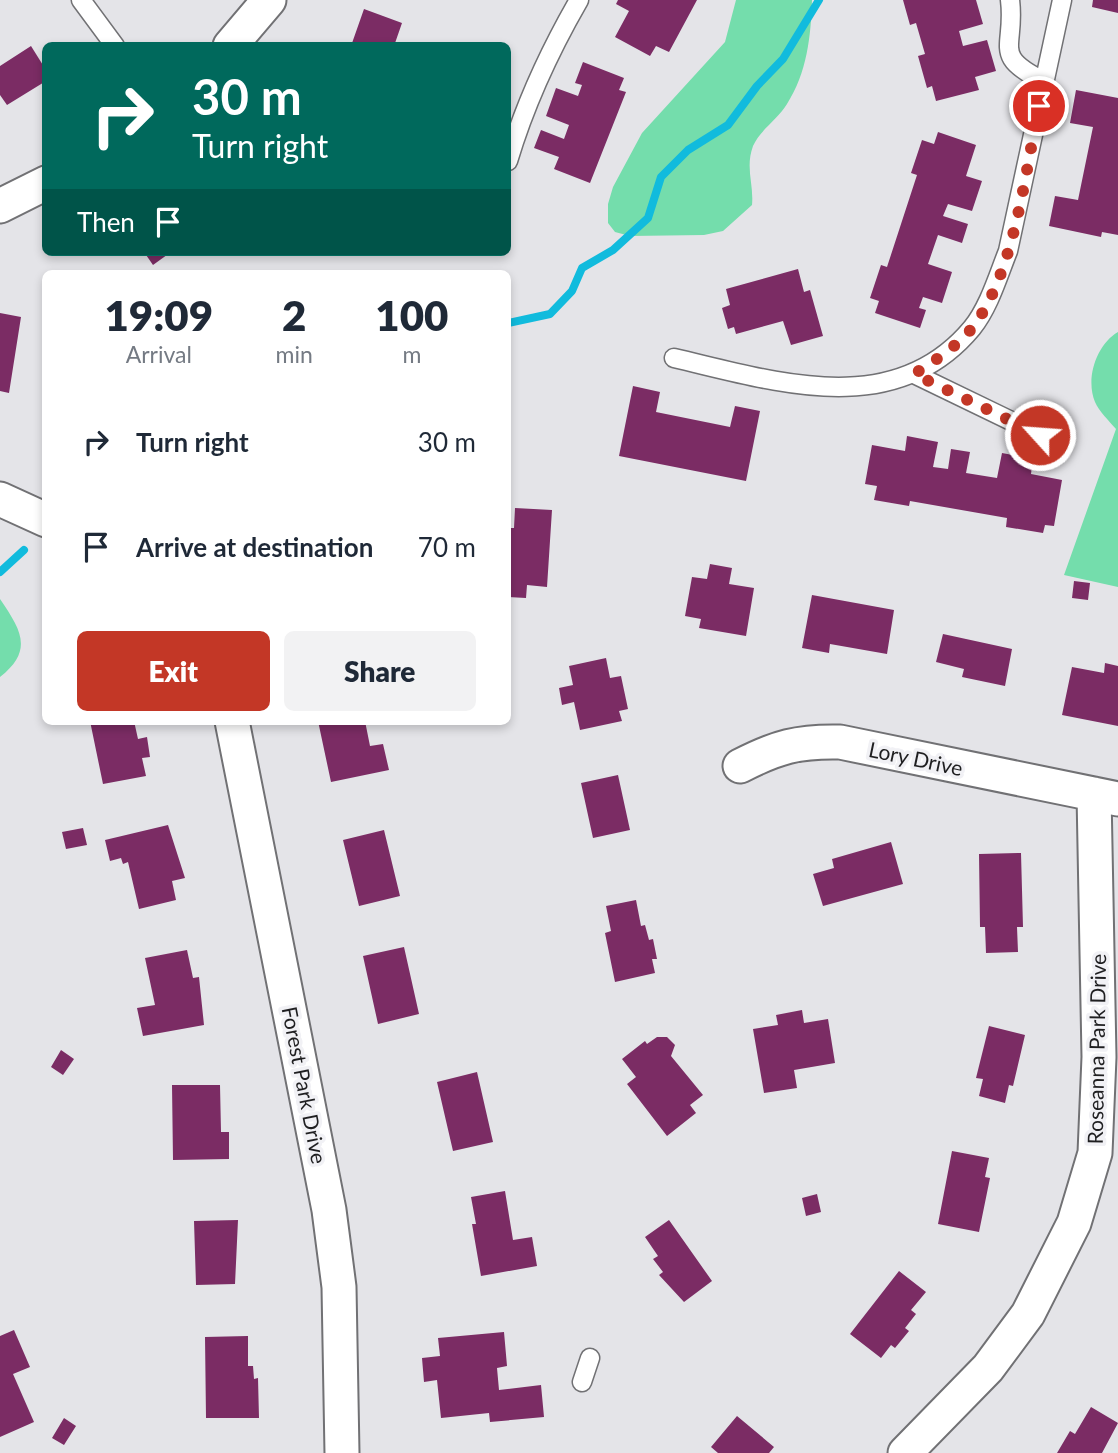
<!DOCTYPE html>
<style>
:root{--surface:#fff;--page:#f2f2f3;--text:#1f2937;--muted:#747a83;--accent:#c33726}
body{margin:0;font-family:Lato,sans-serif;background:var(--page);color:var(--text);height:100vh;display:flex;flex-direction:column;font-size:26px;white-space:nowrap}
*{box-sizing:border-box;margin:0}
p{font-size:23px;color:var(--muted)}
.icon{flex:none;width:38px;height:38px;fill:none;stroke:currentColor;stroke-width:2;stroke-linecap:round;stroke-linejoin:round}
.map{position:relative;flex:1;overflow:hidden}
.sheet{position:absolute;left:42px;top:270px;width:469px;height:455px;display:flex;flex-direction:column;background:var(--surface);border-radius:10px;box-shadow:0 4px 10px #0003}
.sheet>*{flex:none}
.top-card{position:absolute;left:42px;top:42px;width:469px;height:214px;border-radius:10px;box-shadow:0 4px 10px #0003;background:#00695c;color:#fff;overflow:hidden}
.pin{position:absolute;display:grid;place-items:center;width:60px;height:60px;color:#fff;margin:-30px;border:4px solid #fff;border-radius:50%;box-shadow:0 2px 7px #0007}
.me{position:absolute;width:77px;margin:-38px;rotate:296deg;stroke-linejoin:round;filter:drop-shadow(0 0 5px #0008)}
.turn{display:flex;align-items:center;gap:24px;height:147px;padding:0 35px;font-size:32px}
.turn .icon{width:91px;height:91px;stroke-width:2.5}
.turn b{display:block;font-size:49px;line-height:60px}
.then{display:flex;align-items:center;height:66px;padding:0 35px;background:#0003;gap:14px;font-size:26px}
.eta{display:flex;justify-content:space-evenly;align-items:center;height:119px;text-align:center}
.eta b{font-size:42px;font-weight:800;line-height:49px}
.cta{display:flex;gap:14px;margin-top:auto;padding:14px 35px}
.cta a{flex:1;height:80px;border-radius:10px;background:var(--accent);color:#fff;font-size:28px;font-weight:800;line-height:80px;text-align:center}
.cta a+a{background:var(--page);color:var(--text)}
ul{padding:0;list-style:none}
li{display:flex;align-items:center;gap:21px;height:105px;padding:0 35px}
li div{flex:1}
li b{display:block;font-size:26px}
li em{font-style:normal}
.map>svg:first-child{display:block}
.green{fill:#74ddac}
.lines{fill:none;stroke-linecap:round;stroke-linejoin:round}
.stream{stroke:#1bd;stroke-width:8}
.building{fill:#7b2c64}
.service-casing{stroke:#717174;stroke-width:21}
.minor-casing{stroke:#717174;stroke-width:37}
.service{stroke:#fff;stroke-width:18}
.minor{stroke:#fff;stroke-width:33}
.route{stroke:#c33726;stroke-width:12;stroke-dasharray:0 21.6}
.labels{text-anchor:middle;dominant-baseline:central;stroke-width:7;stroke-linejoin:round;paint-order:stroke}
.street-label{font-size:21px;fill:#1f1f21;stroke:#f1f1f5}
</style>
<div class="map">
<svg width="1118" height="1453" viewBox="0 0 1118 1453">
<rect width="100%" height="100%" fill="#e4e4e8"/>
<path class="green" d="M736,0H812C811,36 807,73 787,104C778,119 760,130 753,146C745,168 754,184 752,205L723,231L704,235L630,236L615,232L608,223V204L613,187L642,133L725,42Z
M1118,332V587L1064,575L1116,429C1109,421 1099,411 1095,402C1085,378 1097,344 1118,332Z
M0,599C21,630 34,650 0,677Z"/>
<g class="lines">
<path class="stream" d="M508,323L550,314L572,291L582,268L613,250L648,218L661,177L688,150L728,125L757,86L783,59L819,0
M0,572L24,550"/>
</g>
<path class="building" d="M618,0H697L669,52L656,46L650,56L615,37L629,11L616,4Z
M903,0H976L983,24L959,31L963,46L987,40L996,71L975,77L979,90L936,101L932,86L927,88L918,56L925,54L916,23L910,25Z
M1093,0H1118V13L1092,7Z
M364,9L402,23L394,46H351Z
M31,46L46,70V81L7,105L0,95V66Z
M583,62L624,78L619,90L626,92L590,183L554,169L559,157L534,148L541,130L564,139L569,125L546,116L556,88L578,96L582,85L575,83Z
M1076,90L1118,98V235L1102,232L1101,237L1049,226L1055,196L1078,200L1093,127L1070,123Z
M938,132L976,145L966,176L982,181L972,211L948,204L943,216L968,224L962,243L938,235L928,264L952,272L942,303L923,297L919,308L926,310L920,328L875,313L879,301L870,298L881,265L887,267L917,175L911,173L922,140L934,144Z
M144,252H171L153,265Z
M798,269L804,292L810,290L823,336L791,345L783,321L736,334L734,327L728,329L722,308L730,305L726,289Z
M0,313L21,317L9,393L0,391Z
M633,386L660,392L656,412L730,427L735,406L760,411L746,481L619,456Z
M907,436L938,442L933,467L948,469L951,449L970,452L966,473L997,478L1002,453L1033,459L1031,474L1062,480L1054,526L1045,525L1043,533L1006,527L1007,518L910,501L909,506L874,500L877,486L865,484L872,445L905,451Z
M515,508L552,510L547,587L527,585L526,598L508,597V528H514Z
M710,564L732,568L729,584L754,588L746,636L699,628L701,619L685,616L692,577L707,579Z
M1074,581L1090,583L1088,600L1072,598Z
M812,595L894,610L887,654L830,644L829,653L802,648Z
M943,634L1012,649L1005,686L962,677L964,669L936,662Z
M606,658L610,678L621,676L628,709L619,711L622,721L580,730L574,702L562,705L559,688L573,685L569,666Z
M1105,663L1118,666V726L1062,715L1072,667L1104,673Z
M90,721H134L138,739L147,737L150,757L142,758L146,776L103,784Z
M318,721H365L370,746L383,744L389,770L331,782Z
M618,775L630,830L593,838L581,783Z
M168,825L185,878L172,881L176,900L139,909L128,862L123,864L121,858L110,861L105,840Z
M83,828L87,845L66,849L62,832Z
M384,830L400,896L359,906L343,840Z
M891,842L903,884L823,906L813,874L834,868L832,859Z
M1021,853L1023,927H1017L1018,952L986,953L985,927H980L979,854Z
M636,900L641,926L645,925L649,940L653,939L657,959H652L655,973L615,982L605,933L611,931L606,906Z
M404,947L419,1014L378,1024L363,956Z
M187,950L193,978L199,977L204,1025L143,1036L137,1008L155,1005L145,958Z
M802,1010L804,1023L828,1019L835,1063L794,1070L797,1088L764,1093L753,1029L778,1025L776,1015Z
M989,1026L1025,1035L1013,1086L1009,1085L1005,1103L979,1096L983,1079L976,1078Z
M657,1037H667L675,1045L671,1056L703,1095L690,1105L696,1113L667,1136L627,1084L636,1077L622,1059L645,1041L647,1044Z
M61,1050L74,1059L63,1075L51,1067Z
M477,1072L493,1142L453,1151L437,1082Z
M172,1085H220L221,1132H229V1159L173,1160Z
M952,1151L989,1158L985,1177L990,1178L979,1232L938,1224Z
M505,1191L513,1240L532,1237L537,1266L481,1276L472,1224H476L471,1197Z
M817,1194L821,1212L806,1216L802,1198Z
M238,1220L235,1284L196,1285L194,1221Z
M669,1220L712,1281L684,1302L659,1275L663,1272L653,1259L658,1256L645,1237Z
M899,1271L926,1292L911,1310L916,1314L905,1328L909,1331L895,1348L891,1345L881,1358L850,1334Z
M14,1330L30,1367L13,1374L34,1422L0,1437V1336Z
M504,1332L507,1366L497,1368L499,1390L541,1385L544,1417L490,1422L489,1413L441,1418L437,1380L424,1382L422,1358L440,1356L438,1338Z
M248,1336V1366H253L254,1379L258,1378L259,1418H206L205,1337Z
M1091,1407L1118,1423L1102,1453H1057L1070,1431L1075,1434Z
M737,1416L774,1447L769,1453H718L711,1447Z
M64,1418L76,1426L64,1445L52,1438Z"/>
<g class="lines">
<defs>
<path id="service" d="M81,0L115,46
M1010,0C1016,48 990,55 1045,82
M508,161C525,104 549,52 579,0
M674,358C774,381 894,422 972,328C989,307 998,276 1008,251L1062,0
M914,374L1040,435
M582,1382L590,1358"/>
<path id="minor" d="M230,46L269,0
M0,206L46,183
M0,499L46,520
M232,721L329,1210L339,1287L342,1453
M740,766C777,747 798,741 840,742L1118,799
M905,1453L988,1368L1028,1314L1074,1223L1095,1153L1099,1057L1094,794"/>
</defs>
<use href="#service" class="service-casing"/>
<use href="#minor" class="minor-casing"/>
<use href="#service" class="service"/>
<use href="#minor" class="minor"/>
</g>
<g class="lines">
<path class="route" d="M1039,106C1025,173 1015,271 973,327C958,346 934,361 914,374L1040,435"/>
</g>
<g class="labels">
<g class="street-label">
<text transform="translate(916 758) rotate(12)">Lory Drive</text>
<text transform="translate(1096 1049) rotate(-89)">Roseanna Park Drive</text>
<text transform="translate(305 1085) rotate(79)">Forest Park Drive</text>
</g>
</g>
</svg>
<div class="pin" style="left:1039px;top:106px;background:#d93025"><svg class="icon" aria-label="arrive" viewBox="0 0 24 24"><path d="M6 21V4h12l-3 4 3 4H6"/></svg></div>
<svg class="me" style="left:1040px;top:435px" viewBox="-20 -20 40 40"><circle r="17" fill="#c33726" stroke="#fff" stroke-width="3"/><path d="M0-11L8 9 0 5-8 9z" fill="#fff"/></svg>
<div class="top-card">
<div class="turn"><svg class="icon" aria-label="right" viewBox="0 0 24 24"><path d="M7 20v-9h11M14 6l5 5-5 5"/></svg><div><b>30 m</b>Turn right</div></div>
<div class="then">Then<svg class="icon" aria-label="arrive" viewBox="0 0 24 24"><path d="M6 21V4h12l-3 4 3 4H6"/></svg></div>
</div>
<section class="sheet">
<div class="eta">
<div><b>19:09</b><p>Arrival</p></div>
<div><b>2</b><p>min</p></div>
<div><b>100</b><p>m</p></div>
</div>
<ul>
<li><svg class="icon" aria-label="right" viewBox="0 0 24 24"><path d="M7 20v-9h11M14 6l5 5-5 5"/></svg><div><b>Turn right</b></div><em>30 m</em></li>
<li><svg class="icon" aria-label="arrive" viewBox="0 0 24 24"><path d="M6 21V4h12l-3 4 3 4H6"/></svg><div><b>Arrive at destination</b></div><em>70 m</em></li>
</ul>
<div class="cta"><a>Exit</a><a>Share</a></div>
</section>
</div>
